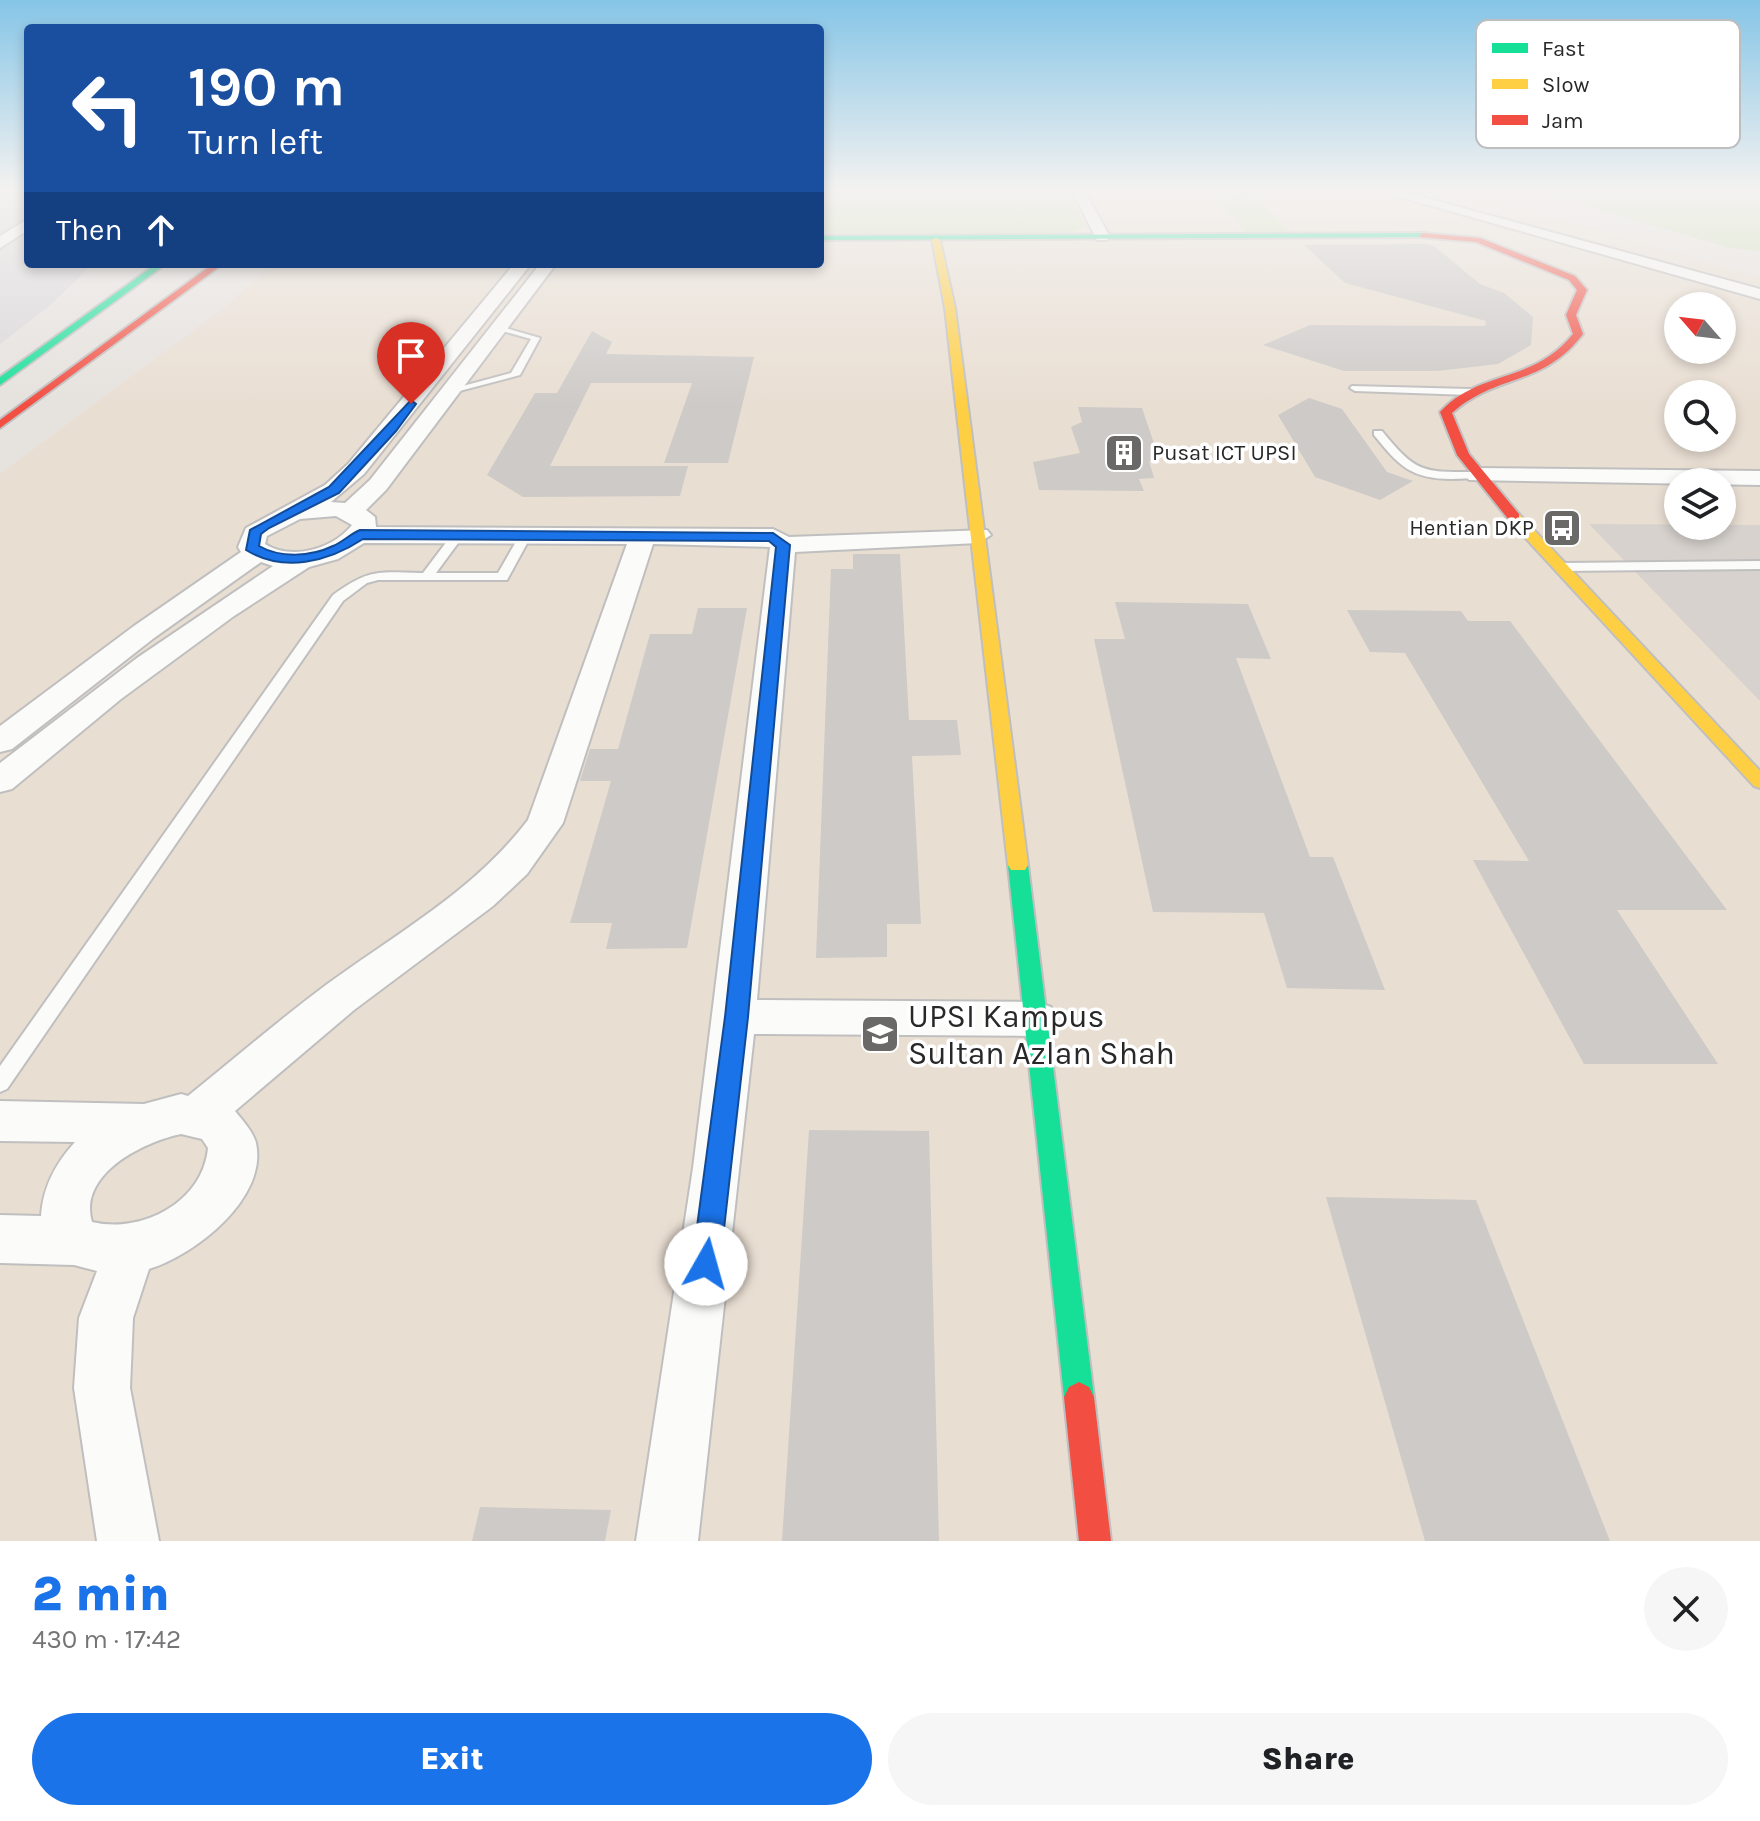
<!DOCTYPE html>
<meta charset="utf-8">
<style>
:root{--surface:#fff;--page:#f6f6f6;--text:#202124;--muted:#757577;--accent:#1a73e8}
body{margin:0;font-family:Karla,sans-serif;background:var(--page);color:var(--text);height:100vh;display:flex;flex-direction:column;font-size:30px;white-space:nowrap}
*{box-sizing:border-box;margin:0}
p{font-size:26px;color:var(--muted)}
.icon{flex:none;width:44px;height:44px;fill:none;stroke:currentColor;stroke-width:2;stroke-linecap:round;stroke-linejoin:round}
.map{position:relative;height:1541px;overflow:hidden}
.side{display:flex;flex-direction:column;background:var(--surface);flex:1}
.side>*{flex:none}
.banner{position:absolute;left:24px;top:24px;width:800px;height:244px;border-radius:8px;box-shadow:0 4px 12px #0003;background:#1a4fa0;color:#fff;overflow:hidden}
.needle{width:52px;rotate:298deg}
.buttons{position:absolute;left:1664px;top:292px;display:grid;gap:16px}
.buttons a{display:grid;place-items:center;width:72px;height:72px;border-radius:50%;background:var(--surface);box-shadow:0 4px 12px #0003;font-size:40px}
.pin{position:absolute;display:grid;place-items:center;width:68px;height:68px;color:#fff;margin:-82px -34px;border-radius:50% 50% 50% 0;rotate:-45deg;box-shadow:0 0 8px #0007}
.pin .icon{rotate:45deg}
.me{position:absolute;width:88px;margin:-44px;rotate:7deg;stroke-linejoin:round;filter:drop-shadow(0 0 6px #0008)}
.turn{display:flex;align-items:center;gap:28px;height:168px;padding:0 32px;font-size:36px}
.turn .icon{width:104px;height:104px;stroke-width:2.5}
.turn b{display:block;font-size:56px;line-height:68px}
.then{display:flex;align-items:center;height:76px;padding:0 32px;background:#0003;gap:16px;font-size:30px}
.round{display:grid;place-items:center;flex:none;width:84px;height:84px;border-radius:42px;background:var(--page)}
.headline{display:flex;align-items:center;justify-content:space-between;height:136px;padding:0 32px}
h1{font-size:48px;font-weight:800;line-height:60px;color:var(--accent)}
.primary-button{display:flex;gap:16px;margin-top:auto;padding:16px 32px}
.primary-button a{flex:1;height:92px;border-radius:48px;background:var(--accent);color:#fff;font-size:32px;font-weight:800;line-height:92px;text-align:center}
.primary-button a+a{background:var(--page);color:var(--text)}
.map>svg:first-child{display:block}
.industrial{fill:#d9d7da}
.education{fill:#e9ded2;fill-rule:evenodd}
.green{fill:#cee1b7}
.plaza{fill:#d7d2ce}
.building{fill:#cdcac8}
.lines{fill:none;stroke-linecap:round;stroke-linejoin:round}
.lane-casing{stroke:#c0bfbf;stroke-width:4}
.street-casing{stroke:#c0bfbf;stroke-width:4}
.fast-casing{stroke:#c0bfbf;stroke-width:4}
.slow-casing{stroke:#c0bfbf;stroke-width:4}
.jam-casing{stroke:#c0bfbf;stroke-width:4}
.path{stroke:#c3c2c2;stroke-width:2;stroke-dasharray:3 2;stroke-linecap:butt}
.lane{fill:#fbfbfa;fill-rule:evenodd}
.street{fill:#fbfbfa;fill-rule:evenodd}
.fast{fill:#16e098;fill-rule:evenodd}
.slow{fill:#ffcf43;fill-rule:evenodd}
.jam{fill:#f24e42;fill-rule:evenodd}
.route{fill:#1a73e8;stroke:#114b97;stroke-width:2}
.labels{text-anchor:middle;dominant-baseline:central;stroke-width:7;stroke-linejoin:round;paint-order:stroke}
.far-poi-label{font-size:22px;fill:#282828;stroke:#fff;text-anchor:start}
.near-poi-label{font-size:32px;fill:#282828;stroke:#fff;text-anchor:start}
.key{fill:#fff;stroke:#bebebe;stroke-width:2}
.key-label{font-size:22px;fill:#282828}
</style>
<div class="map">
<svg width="1760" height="1541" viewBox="0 0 1760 1541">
<rect width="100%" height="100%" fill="#e6e2de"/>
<path class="industrial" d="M0,190H28V264H93L48,307L0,344Z"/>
<path class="education" d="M820,190H1459L1760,277V1541H0V474L228,305L272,264H820ZM1678,306H1722V350H1678ZM1678,394H1722V438H1678ZM1678,482H1722V526H1678Z"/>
<path class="green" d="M820,190H1068L1085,225L1076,231L1055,233H820Z
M1209,190H1249L1289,232H1246Z
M1532,190H1760V251L1730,248Z"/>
<path class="plaza" d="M1589,524L1760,525V701Z"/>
<path class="building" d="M1426,244L1434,246L1480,284L1504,293L1533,317L1531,345L1498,364L1437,371H1344L1263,345L1310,325L1485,326L1486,321L1345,283L1304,245Z
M592,331L612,342L606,354L754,357L728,463H664L692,383H591L550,466H688L680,496L523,497L487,475L535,393H557Z
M1309,398L1342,409L1387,472L1413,481L1380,500L1315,477L1278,415Z
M1078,407L1142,408L1160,461H1149L1154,478L1139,479L1144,491L1039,490L1033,462L1080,453L1071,427L1082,422Z
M853,554H900L909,720H957L961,755L912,756L921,924H887V957L816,958L831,569H853Z
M1115,602L1248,604L1271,659L1236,658L1310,857H1333L1385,990L1287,988L1264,913L1153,912L1094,639H1125Z
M698,608H747L687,948L606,949L612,923H570L611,781H580L590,749H618L650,634H692Z
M1347,610L1461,611L1468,621H1510L1727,910H1617L1718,1064H1584L1473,860L1529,861L1405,653L1370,652Z
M809,1130L929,1131L939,1541H782Z
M1326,1197L1476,1200L1610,1541H1425Z
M480,1507L611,1510L605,1541H472Z"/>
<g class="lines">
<defs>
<path id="lane" d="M495,325L540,338L520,375L448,394V390L511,373L531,339L495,329Z
M1352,386L1470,389L1475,392L1470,395L1355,391L1350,388Z
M1374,431H1382C1417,474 1423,472 1477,472L1483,475C1474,480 1463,478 1452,479C1411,479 1399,466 1374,435Z
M458,531L464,535L436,573H498L521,533L525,532L531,536L507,580H378L367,583L343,601L7,1089L0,1092V1066L333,595C370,568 379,572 423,573L454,532Z
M1760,561V569L1562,571L1556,567L1562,563Z"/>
<path id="street" d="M1072,190H1084L1110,237L1107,240H1097Z
M1376,190H1397L1760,289V299Z
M28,219V230L0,248V236Z
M514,264H531L364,474L331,502L345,503L370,480L540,264H556L386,490L366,510L375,517L376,527L773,529L789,537L987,530L991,535L978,543L795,552L757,1000L1036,1002L1051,1007L1057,1019L1051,1031L1036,1036L754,1034L698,1541H636L693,1168L770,547L653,544L563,823L527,874L493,906L354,1010L235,1111C242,1120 253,1131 256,1143C268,1198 195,1255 149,1269L133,1318L130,1388L159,1541H97L74,1388L79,1318L97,1271L74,1265L0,1263V1215L41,1216C43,1187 55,1164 75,1142L0,1141V1101L144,1104L181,1094L188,1096C234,1059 279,1020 326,985C397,933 474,891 528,820L627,544L364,543L338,559L309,567L234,616L121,699L12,789L0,792V763L137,658L273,566L261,562L154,638L12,749L0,752V726L134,626L241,552L238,547L246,528L325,485L348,464ZM336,516L352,525C333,549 292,561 265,544L267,536L300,519ZM181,1134L202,1139L208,1148C203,1202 142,1234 92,1222C78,1174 143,1142 181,1134Z
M1477,468L1760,471V485L1469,480L1465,475Z"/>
<path id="fast" d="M1425,233L1422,237L820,240V236Z
M156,264H166L0,385V377Z
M1018,858L1025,860L1028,865L1094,1397L1089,1407L1079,1412L1069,1407L1064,1397L1008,865L1011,860Z"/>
<path id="slow" d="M936,238L940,240L955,308L1028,865L1025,870H1011L1008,865L945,308L932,240Z
M1514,513L1519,514L1760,771V788L1754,786L1509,520L1507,517Z"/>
<path id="jam" d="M1422,233L1480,238L1575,276L1587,290L1576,315L1583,334C1543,387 1497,373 1452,413L1469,454L1519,514V520H1509L1457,455L1440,412C1480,369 1533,384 1573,334L1566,315L1577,290L1569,280L1476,242L1419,237Z
M213,264H223L0,428V420Z
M1079,1382L1089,1387L1094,1397L1111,1541H1079L1064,1397L1069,1387Z"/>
</defs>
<use href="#lane" class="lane-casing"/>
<use href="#street" class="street-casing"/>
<use href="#fast" class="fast-casing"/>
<use href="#slow" class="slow-casing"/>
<use href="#jam" class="jam-casing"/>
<path class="path" d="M1238,214V199L1245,190"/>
<use href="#lane" class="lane"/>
<use href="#street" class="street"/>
<use href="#fast" class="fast"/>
<use href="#slow" class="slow"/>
<use href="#jam" class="jam"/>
</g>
<linearGradient id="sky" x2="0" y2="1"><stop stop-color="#86c5e7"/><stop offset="0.47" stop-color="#f4f2f0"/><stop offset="1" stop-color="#f4f2f0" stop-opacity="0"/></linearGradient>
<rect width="1760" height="405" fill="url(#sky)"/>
<path class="route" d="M411,400L416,404L396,431L339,493L269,528L261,534L259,546C280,558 310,557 333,546C343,542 350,534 360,530L773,533L790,545L748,1017L720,1264L716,1273L706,1277L696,1273L692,1264L725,1017L776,547L769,541L363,539C328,562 284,573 246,550L250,530L329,487Z"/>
<defs>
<symbol id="building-square" viewBox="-11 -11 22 22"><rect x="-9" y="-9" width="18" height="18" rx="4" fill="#6a6968" stroke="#fff"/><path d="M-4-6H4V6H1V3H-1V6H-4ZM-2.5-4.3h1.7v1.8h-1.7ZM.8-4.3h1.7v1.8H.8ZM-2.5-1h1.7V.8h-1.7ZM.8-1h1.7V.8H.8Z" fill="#fff"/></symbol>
<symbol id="bus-square" viewBox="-11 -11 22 22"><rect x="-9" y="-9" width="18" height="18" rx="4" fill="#6a6968" stroke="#fff"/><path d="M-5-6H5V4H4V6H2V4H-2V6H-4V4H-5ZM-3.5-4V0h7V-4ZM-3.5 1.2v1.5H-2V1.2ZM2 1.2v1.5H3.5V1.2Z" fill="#fff"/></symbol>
<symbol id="university-square" viewBox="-11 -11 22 22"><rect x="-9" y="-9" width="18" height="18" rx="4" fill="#6a6968" stroke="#fff"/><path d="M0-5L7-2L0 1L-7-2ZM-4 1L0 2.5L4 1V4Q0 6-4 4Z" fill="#fff"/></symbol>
</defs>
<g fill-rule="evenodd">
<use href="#building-square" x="1102" y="431" width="44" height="44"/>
<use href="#bus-square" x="1540" y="506" width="44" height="44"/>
<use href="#university-square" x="858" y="1012" width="44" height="44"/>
</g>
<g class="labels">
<g class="far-poi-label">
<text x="1152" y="453">Pusat ICT UPSI</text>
<text x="1534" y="528" text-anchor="end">Hentian DKP</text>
</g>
<g class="near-poi-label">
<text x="908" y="1016">UPSI Kampus<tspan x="908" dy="37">Sultan Azlan Shah</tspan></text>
</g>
</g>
<rect x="1476" y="20" width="264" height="128" rx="12" class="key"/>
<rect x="1492" y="43" width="36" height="10" fill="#16e098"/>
<rect x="1492" y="79" width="36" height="10" fill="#ffcf43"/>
<rect x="1492" y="115" width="36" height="10" fill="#f24e42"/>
<g class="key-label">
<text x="1542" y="56">Fast</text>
<text x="1542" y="92">Slow</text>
<text x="1542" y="128">Jam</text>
</g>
</svg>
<div class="buttons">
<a><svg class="needle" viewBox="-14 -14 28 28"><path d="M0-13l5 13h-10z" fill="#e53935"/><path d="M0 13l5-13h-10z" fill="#757577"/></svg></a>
<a><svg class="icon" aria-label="search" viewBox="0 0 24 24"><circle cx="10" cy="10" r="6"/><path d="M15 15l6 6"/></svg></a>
<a><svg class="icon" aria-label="layers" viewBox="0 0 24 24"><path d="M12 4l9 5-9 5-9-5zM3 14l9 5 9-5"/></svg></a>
</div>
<div class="pin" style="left:411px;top:404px;background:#d93025"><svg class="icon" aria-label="arrive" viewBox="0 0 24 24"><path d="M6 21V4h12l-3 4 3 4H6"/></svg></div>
<svg class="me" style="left:706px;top:1264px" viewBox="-20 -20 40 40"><circle r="19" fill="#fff"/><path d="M0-13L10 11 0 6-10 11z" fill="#1a73e8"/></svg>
<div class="banner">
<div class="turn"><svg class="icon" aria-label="left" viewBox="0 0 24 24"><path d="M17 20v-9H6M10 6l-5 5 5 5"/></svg><div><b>190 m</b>Turn left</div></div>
<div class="then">Then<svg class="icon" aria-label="ahead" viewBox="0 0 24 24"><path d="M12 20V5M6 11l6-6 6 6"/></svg></div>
</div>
</div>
<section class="side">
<div class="headline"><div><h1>2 min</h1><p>430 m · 17:42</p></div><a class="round"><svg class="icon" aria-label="close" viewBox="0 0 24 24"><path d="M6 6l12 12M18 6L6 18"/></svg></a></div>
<div class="primary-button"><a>Exit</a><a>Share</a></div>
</section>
